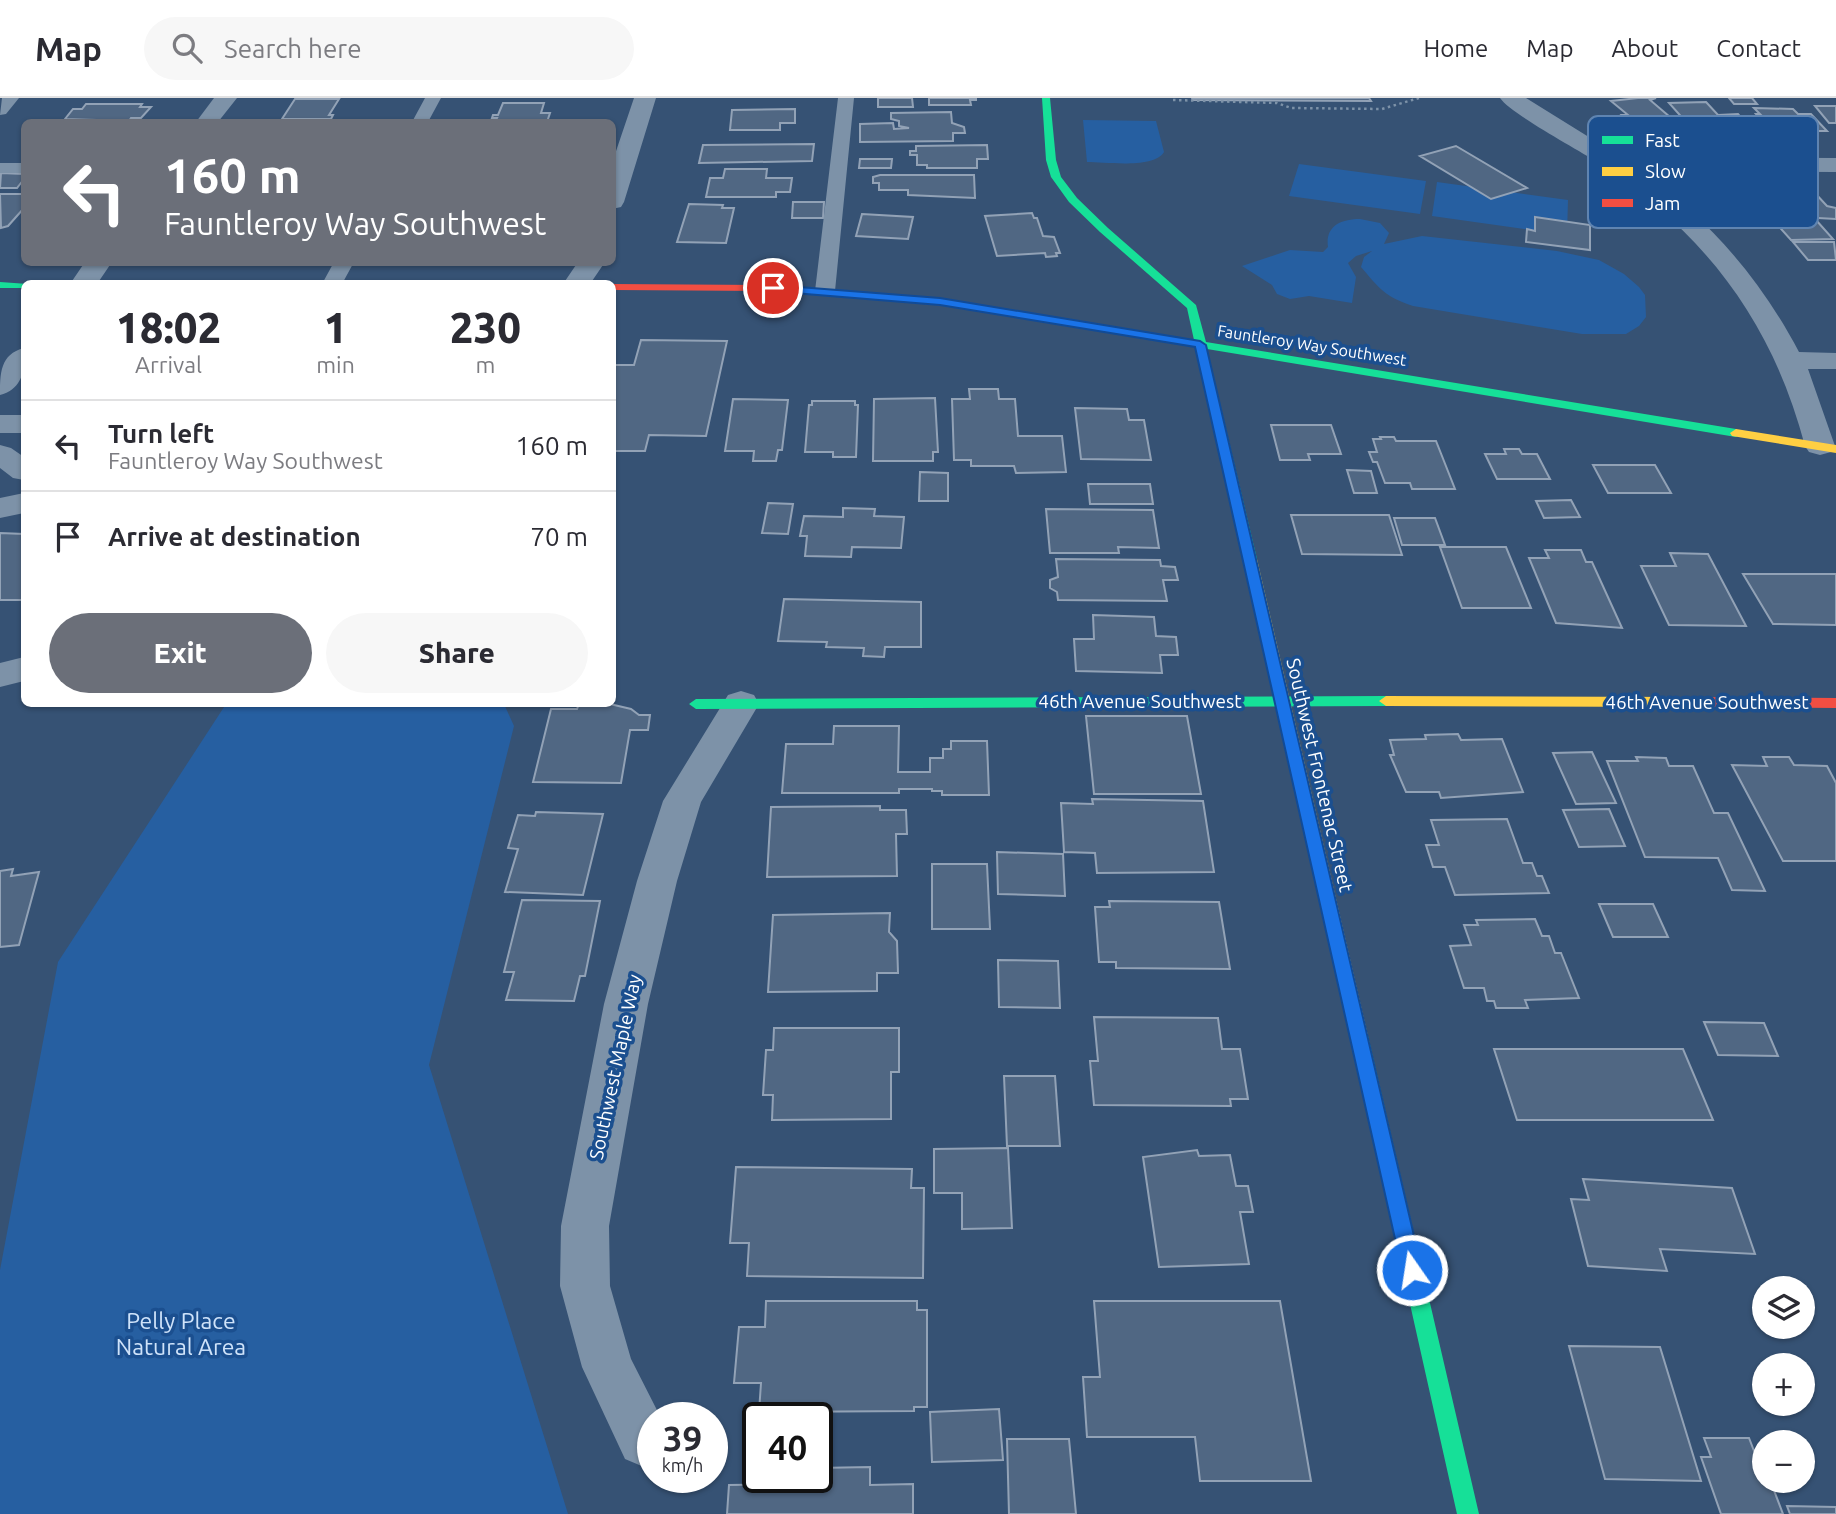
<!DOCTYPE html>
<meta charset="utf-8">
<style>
:root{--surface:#fff;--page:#f7f7f7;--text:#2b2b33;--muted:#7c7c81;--line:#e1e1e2;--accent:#6b6f79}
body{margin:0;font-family:Ubuntu,sans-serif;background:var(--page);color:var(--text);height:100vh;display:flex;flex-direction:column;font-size:26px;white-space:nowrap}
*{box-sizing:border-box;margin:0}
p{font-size:23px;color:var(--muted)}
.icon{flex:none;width:38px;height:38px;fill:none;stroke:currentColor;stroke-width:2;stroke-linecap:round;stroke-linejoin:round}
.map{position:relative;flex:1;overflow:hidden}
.drawer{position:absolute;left:21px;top:182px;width:595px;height:427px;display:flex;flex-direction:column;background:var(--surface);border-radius:10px;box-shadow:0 2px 5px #0004}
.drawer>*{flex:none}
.hud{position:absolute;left:21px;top:21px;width:595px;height:147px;border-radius:10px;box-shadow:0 2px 5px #0004;background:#6b6f79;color:#fff;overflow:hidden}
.controls{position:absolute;left:1752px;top:1178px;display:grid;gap:14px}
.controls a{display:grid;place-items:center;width:63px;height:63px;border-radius:50%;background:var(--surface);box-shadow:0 2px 5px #0004;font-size:35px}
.speed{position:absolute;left:637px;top:1304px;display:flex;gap:14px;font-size:35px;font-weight:700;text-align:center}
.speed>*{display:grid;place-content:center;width:91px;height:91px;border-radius:50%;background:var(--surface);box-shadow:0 2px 5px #0004;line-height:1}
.speed small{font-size:18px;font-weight:400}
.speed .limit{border:4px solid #111;border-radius:10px;background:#fff;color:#111}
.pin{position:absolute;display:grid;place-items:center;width:60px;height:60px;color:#fff;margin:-30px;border:4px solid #fff;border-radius:50%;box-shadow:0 2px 7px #0007}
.me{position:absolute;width:77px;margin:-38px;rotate:347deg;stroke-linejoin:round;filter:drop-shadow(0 0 5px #0008)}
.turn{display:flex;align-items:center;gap:24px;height:147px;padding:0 28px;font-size:32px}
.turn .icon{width:91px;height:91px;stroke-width:2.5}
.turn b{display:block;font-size:49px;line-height:60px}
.eta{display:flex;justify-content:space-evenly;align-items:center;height:119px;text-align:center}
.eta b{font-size:42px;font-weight:800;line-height:49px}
.action{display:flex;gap:14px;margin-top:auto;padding:14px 28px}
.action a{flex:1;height:80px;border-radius:42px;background:var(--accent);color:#fff;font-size:28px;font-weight:800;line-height:80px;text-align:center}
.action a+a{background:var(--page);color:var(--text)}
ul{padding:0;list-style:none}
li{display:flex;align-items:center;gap:21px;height:91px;padding:0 28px;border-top:2px solid var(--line)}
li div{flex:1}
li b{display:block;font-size:26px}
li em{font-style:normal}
header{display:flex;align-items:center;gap:42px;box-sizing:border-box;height:98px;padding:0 35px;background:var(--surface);border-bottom:2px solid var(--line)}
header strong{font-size:33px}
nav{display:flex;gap:38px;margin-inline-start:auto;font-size:24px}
.search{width:490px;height:63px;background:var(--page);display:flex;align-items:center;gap:18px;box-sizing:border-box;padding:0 24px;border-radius:38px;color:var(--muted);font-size:26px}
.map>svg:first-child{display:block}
.green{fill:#265fa1}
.building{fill:#506783;stroke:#92a2b6;stroke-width:2}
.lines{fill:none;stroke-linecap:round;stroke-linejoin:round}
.path{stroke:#7d92a8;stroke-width:2.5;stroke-dasharray:2.5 3.5;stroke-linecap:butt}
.lane{fill:#7d92a8;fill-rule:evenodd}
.street{fill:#7d92a8;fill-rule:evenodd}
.fast{fill:#16e098;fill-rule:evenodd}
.slow{fill:#ffcf43;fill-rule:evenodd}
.jam{fill:#f24e42;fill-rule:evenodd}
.route{fill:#1a73e8;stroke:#114b97;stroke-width:2}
.labels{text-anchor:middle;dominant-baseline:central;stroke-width:7;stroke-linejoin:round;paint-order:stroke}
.far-street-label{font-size:16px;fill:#fff;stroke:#1b4f8f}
.street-label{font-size:19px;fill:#fff;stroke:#1b4f8f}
.near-park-label{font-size:23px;fill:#cfe3fa;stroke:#1b4f8f}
.key{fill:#1b4f8f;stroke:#5f84b1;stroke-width:2}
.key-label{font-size:19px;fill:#fff}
</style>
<header>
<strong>Map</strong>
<div class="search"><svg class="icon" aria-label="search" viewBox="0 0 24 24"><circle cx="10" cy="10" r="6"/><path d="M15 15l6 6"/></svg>Search here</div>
<nav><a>Home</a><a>Map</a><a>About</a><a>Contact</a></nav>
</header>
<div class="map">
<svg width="1836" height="1416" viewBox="0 0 1836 1416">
<rect width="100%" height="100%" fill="#365274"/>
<path class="green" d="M1083,22L1156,23L1164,54C1154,71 1106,64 1087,64Z
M1299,66L1426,83L1420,116L1289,98Z
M1437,84L1568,102L1567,137L1432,118Z
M1360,121L1380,125L1389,135L1384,146L1422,138L1557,153L1599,162L1624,176L1639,189L1645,197L1646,219L1639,228L1626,236H1582L1413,208C1385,199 1379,190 1361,169L1364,159L1372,153L1356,158L1348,165L1356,179L1352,205L1309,198L1290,201L1277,196L1272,187L1242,168L1290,152L1323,154L1328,149C1325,128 1341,121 1360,121Z
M226,606H504L514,628L429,967L568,1416H0V1172L58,864Z"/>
<path class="building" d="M878,0H912L913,9H878Z
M929,0H976V2H970L971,7H929Z
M1192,0H1369L1371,3L1193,2Z
M1638,0H1656L1650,2L1684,31L1649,33L1640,25L1632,26L1622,17H1628L1611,3Z
M1729,0H1752L1757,6H1734Z
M295,1H339L329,17H333L331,21H282Z
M1706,4L1718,17L1738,16L1753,33L1734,34L1737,37L1695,34L1669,5Z
M503,5H544L541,15H550L547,24H495L497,20H492L493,17H498Z
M86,6H142L140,9H151L141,20H131L129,23L65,21L73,11H82Z
M1815,8H1836V25H1829Z
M1754,10L1793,11L1798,16H1811L1827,33H1771L1756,16H1760Z
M795,11V25H780V32H730L732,12Z
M951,14L952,25L964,29L965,35H953V43L860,44V26L893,25L894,31L909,30L899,28V23L891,21V15Z
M814,46L812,63L699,65L703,47Z
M987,47L988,61H977V70H927V67H917V57H910V53H916V48Z
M1456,48L1527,90L1491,101L1420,58Z
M860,61H892L891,70H859Z
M725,71H767L766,80H792L790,94H776V99H706L710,80H723Z
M1,75L24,76V81L17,90H0Z
M880,77H974L975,100L908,97V92H879V85H873V79Z
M1771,90H1797L1801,95H1815L1827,108L1836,110V121L1782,118L1763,95H1775Z
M0,96H24V110L8,128L1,130Z
M793,104H824L823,120H792Z
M689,106L723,107L722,110H734L726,145L677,144Z
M1032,115L1034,120H1037L1043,138L1054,139L1060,155H1056L1057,158L1046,159L1045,155L997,158L985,118Z
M862,116L913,119L908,141L856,138Z
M1535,119L1590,127V152L1526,144L1527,131L1535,133Z
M1816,122L1833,141L1791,142L1774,123Z
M1793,144H1834L1836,162H1808Z
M641,242L727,243L706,338L649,337L645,353H612V267H634Z
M969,291H998L999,301H1015L1018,338H1062L1066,374L1016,375L1014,368H971V362H954L952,301H970Z
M935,300L938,354H933V363H873L874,301Z
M733,301L788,302L782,352H778L776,363H753L754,353H725Z
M812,303H855V307H858L856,359H833V354H805L809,307H812Z
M1075,310L1127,311L1129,322H1144L1151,362L1081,361Z
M1271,327H1331L1341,356H1308L1310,362H1280Z
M1380,339H1394L1396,343H1436L1455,391H1412L1410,385H1385L1377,364H1373L1369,354H1377L1373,341H1381Z
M1504,351H1519L1522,356H1537L1550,381H1497L1485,356H1506Z
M1593,367H1655L1671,395H1608Z
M1347,372L1371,373L1377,395H1354Z
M920,374L948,375V403H919Z
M1088,386H1150L1153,406H1090Z
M1571,402L1580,419L1544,420L1536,403Z
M768,405L793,406L788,436L762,435Z
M843,410L875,411L874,418L904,419L901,450L852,449L851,459L805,458L807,438H800L804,418L843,419Z
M1046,411L1153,412L1159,450L1118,449L1119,455H1050Z
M1291,417H1389L1402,457L1302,456Z
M1394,420H1435L1445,447H1402Z
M0,435L24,436V502H0Z
M1440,449H1506L1531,510H1462Z
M1545,452H1581L1586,464H1592L1622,530L1556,525L1529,460H1549Z
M1670,455L1708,456L1746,528L1669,527L1641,468H1676Z
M1056,461L1160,462L1161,468L1175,469L1178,482H1163L1167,503L1058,502L1057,494L1050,490V482L1058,479Z
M1743,476H1836V527L1773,526Z
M784,501L921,504V549H885L884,559L863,558L864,550L826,549L827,544L778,543Z
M1093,517L1154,519L1156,538L1176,539L1178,557H1160L1162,575L1076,573L1074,541H1094Z
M579,606H610L631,611L639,617H650L648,632H630L621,685L533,684L551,611H577Z
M1086,618H1187L1201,696H1094Z
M834,628H899L898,674H930V660H943V651H951V643H987L989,697H942V693H932V691H899V695H782L786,646H833Z
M1458,636L1461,642L1502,641L1523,694L1441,700L1439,694H1406L1390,657H1394L1390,642L1426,641L1425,637Z
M1592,654L1616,705L1576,706L1553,655Z
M1636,659L1666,660L1669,668H1693L1714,715H1728L1765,793L1732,792L1718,760L1645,759L1607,663H1638Z
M1763,659H1789L1794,667L1827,668L1836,685V763H1783L1732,667L1767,668Z
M1092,701L1203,703L1214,774L1097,775L1095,755L1064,754L1061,705L1093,706Z
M880,708V712H906L907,736H896L897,778L767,779L771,709Z
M1609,711L1625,748L1579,749L1563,712Z
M536,714L603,716L583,797L505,794L518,751L508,750L518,717L535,718Z
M1507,721L1523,765H1532L1537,778H1542L1549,795L1455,797L1445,769H1433L1426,747H1439L1431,722Z
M997,754L1063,756L1065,798L998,796Z
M932,766H987L990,831H932Z
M13,771L11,778L39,774L19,847L0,849V773Z
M522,802L600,803L585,878H580L574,903L506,902L514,874H504Z
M1109,803L1219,804L1230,871L1116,870V864H1099L1095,809H1110Z
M1599,806H1653L1668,839H1613Z
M890,815L889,834L897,843L898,875H877V893L768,894L773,817Z
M1535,821L1542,838H1549L1555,855H1561L1579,900L1525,902L1528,910H1496L1494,903H1487L1484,890H1464L1450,848L1471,847L1464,827H1478L1476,822Z
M998,862L1058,863L1060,910L999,909Z
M1094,919L1218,920L1222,951H1240L1248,1001H1230L1231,1008L1094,1007L1090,963H1098Z
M1704,924L1764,925L1778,958L1718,957Z
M774,930H899V974H891V1021L772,1022L773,997H763L766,952H773Z
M1494,951H1683L1713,1022H1517Z
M1004,978H1055L1060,1048H1007Z
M1008,1050L1012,1130L962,1131V1095H934V1051Z
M1197,1052L1199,1058L1230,1057L1236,1088H1248L1253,1114H1240L1249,1166L1159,1169L1143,1059Z
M736,1069L912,1071L911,1090H924L923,1180L747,1178L749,1145H730Z
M1583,1081L1732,1090L1755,1156L1660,1151L1667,1173L1588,1168L1571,1101L1589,1102Z
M766,1203H917V1212H927V1309H914V1313L759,1314L761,1285H734L739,1229H765Z
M1094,1203H1280L1311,1383H1200L1195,1339H1087L1083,1279H1100Z
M1569,1248L1660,1249L1701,1383L1605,1381Z
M999,1311L1003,1362L932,1364L930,1314Z
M1704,1340H1749L1756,1358H1761L1764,1366V1382H1770L1783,1416H1721L1701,1359H1711Z
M1007,1341H1069L1076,1416H1009Z
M870,1369V1387L913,1386V1416H727L729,1387L804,1386L805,1379H817V1370Z
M1787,1408L1836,1409V1416H1790Z"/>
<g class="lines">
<path class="path" d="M1173,2L1277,5L1291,10L1382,11L1419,0"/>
<path class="lane" d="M2,0H19L6,16L0,17Z
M425,0H441L428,24H412Z
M838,0H854L835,193L832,197H818L815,193Z
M0,65H24V75H0Z
M334,164H354L342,186H322Z"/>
<path class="street" d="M214,0H237L218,24H196Z
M634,0H656L624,104L621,109L612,111V65Z
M1500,0H1526L1621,59L1836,60V74L1642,73C1709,122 1760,180 1799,254L1836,255V271H1808L1835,348L1831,354L1820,357L1809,354L1805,348C1772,223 1705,135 1597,64C1577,51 1511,16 1500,0Z
M85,164H112L97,186H70Z
M578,164H605L590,186H563Z
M24,250C26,270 23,291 0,297C0,276 0,256 24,250Z
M0,317H24V335H0Z
M0,347L11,350L24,359V382L13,380L0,370Z
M24,395V415L0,420V400Z
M24,559V583L0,589V565Z
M741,593L754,597L759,606L701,704L677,783L648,906L609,1128L610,1188L631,1261L661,1320H653V1365L644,1369L625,1361L582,1269L560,1188L561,1128L604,906L637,783L663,703L728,597Z"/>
<path class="fast" d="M1042,0H1050L1056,62L1061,79L1077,100L1108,130L1196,207L1206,244L1736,331L1742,335L1736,339L1207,251L1257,461L1255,464H1245L1196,249L948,208L943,205L948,202L1194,242L1187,210L1100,134L1069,104L1051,79L1046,62Z
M0,184L28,186H24V190H0Z
M1386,598L1393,603L1386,608L696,611L689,606L696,601Z
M1359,930L1365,933L1368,938L1479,1416H1457L1350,938L1353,933Z"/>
<path class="slow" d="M1736,331L1836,347V355L1732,338L1730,335Z
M1250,457L1257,461L1368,938L1365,943L1359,946L1353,943L1350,938L1243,461Z
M1386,598L1688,599L1695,604L1688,609L1386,608L1379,603Z"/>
<path class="jam" d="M612,186L773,187L948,202L953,205L948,208L773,193L612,192Z
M1688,599L1836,600V610L1688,609L1681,604Z"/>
</g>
<path class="route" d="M773,187L940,200L1200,243L1206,247L1422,1172L1419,1179L1412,1182L1405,1179L1402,1172L1195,249L940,207L769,193V188Z"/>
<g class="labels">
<g class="far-street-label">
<text transform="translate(1312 247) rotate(9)">Fauntleroy Way Southwest</text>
</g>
<g class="street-label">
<text x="1140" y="603">46th Avenue Southwest</text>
<text x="1707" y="604">46th Avenue Southwest</text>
<text transform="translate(1320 677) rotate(77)">Southwest Frontenac Street</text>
<text transform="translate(615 969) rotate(-78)">Southwest Maple Way</text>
</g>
<g class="near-park-label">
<text x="181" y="1222">Pelly Place<tspan x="181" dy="26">Natural Area</tspan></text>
</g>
</g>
<rect x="1588" y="18" width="230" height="112" rx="10" class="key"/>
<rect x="1602" y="38" width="31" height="8" fill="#16e098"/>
<rect x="1602" y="69" width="31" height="9" fill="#ffcf43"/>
<rect x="1602" y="101" width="31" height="8" fill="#f24e42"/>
<g class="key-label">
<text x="1645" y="49">Fast</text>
<text x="1645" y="80">Slow</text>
<text x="1645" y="112">Jam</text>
</g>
</svg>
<div class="controls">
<a><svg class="icon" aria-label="layers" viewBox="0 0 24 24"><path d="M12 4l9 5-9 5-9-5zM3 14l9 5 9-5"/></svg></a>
<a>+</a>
<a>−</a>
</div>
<div class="speed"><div>39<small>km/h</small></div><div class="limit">40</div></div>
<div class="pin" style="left:773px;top:190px;background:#d93025"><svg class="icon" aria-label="arrive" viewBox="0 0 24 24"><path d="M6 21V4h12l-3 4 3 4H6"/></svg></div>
<svg class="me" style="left:1412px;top:1172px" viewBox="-20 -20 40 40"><circle r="17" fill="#1a73e8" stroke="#fff" stroke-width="3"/><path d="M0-11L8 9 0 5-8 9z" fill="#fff"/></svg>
<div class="hud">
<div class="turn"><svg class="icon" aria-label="left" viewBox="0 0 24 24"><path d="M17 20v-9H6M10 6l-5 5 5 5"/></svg><div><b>160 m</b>Fauntleroy Way Southwest</div></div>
</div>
<section class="drawer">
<div class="eta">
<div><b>18:02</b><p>Arrival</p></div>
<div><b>1</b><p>min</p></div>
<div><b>230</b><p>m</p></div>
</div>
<ul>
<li><svg class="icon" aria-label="left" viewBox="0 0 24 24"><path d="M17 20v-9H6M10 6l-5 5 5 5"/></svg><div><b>Turn left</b><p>Fauntleroy Way Southwest</p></div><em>160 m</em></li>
<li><svg class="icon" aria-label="arrive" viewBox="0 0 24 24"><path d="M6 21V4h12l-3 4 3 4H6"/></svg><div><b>Arrive at destination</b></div><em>70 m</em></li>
</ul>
<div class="action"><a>Exit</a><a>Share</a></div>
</section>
</div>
